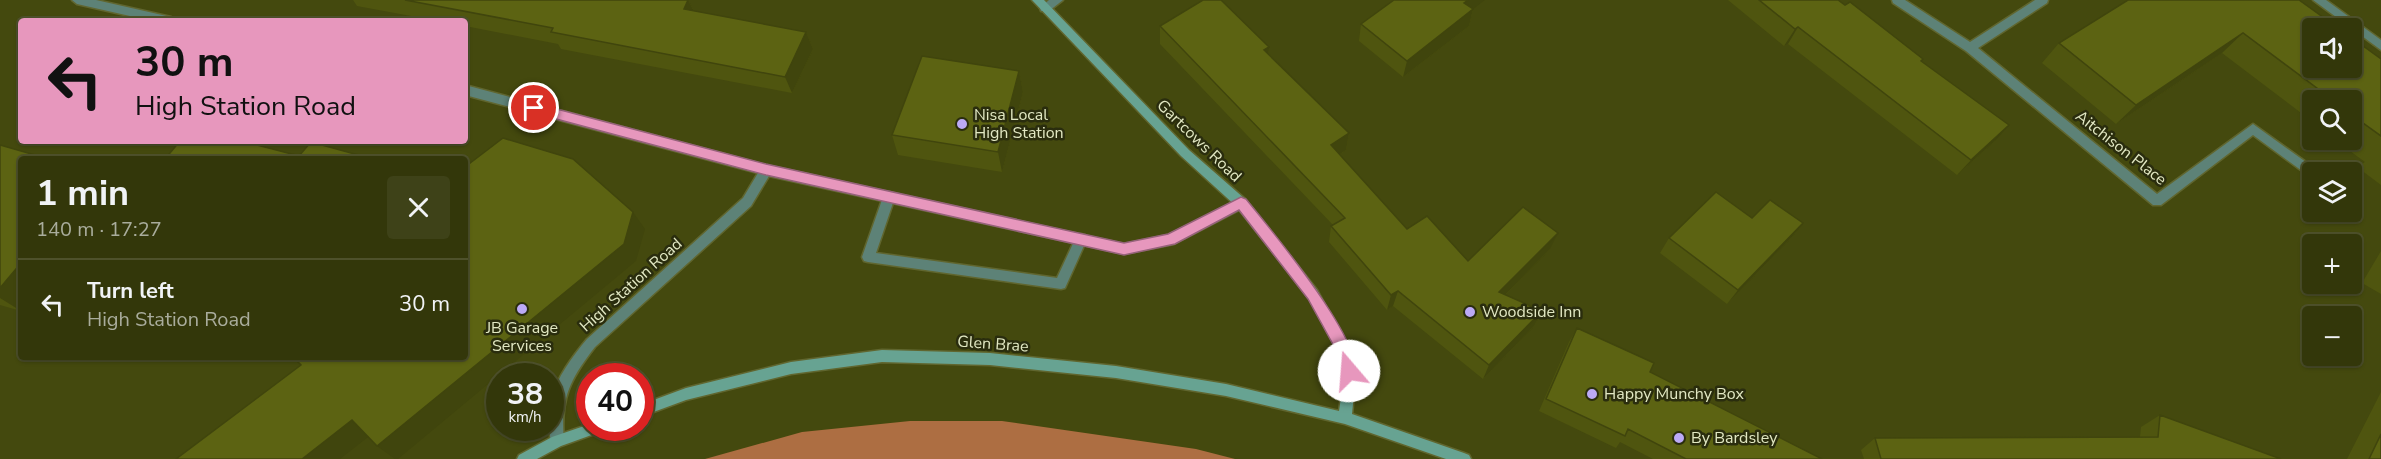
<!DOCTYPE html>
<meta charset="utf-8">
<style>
:root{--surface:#33370a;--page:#3e4218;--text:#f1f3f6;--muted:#a9ac9c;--line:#4e512b}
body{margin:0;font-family:"Nunito Sans",sans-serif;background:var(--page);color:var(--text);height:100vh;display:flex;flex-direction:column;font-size:22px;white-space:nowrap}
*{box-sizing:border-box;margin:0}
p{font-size:20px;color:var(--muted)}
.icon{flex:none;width:33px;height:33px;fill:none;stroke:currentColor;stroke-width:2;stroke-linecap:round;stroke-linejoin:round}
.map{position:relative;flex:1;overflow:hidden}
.side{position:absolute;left:18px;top:156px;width:450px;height:204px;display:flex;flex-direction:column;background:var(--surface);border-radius:6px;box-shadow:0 2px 4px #0004,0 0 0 2px var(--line)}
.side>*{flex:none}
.guide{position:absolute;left:18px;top:18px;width:450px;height:126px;border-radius:6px;box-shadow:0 2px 4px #0004,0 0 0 2px var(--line);background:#e797bd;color:#111;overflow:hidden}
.buttons{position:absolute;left:2302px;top:18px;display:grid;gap:12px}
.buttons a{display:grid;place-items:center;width:60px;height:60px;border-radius:6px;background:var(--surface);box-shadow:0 2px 4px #0004,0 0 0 2px var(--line);font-size:30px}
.speed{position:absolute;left:486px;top:363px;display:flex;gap:12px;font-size:30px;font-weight:700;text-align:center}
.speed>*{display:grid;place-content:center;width:78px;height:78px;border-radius:50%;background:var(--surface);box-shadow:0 2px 4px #0004,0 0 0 2px var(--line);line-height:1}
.speed small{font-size:15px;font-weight:400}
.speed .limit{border:9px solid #d22;background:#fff;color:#111}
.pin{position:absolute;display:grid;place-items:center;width:51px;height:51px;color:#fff;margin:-26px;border:3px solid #fff;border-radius:50%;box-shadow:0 2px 6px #0007}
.me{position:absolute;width:66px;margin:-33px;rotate:342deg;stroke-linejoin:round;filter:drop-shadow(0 0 4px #0008)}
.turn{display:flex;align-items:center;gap:21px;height:126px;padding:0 18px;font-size:27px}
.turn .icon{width:78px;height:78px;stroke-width:2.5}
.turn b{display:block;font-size:42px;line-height:51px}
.round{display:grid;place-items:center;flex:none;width:63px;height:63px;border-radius:6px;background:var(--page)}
.head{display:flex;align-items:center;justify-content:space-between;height:102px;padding:0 18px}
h1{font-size:36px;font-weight:700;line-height:45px}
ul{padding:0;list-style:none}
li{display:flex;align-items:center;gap:18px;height:90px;padding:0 18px;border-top:2px solid var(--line)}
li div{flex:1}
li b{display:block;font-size:22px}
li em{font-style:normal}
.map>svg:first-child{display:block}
.forest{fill:#ad6e42}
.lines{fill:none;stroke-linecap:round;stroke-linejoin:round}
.lane-casing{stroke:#60662f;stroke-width:3}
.street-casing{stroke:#60662f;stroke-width:3}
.secondary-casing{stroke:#60662f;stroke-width:3}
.lane{fill:#5d8277;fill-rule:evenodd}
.street{fill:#5d8277;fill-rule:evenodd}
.secondary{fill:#67a392;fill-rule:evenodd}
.wall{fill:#4f550f}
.shaded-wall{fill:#40450d}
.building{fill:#5c6312;stroke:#40450d;stroke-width:1.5}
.route{fill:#e797bd;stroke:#96627b;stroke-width:1.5}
.poi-dot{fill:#bcaaf6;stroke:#2a2d0e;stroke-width:2}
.labels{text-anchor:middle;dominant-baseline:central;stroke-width:5;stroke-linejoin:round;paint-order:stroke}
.poi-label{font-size:16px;fill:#e2e8c3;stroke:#2a2d0e;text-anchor:start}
.street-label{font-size:16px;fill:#e2e8c3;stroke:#2a2d0e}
</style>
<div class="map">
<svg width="2381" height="459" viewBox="0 0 2381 459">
<rect width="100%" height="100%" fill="#44490e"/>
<path class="forest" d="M910,421H1002L1196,449L1235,459H705L802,432Z"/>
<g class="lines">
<defs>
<path id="lane" d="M889,192L893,193L895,197L876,253L1057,278L1077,235L1081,234L1085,235L1087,239L1065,288L1061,289L868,262L864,261L862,257L883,197L885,193Z"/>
<path id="street" d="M72,0H96L171,17L176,21H152L77,4Z
M1049,0H1063L1049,11H1041L1040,8Z
M1892,0H1905L1970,42L2035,0H2048L2047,3L1978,48L2157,194L2253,124L2317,170L2319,172H2313V178L2309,176L2253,135L2161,205H2153L1966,51L1893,3Z
M2313,0H2326L2381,40V50Z
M465,85L766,165L1124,244L1168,235L1241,198L1245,199L1247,203L1245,207L1174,244L1124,254L769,176L751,206L595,347C570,379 560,399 564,441L562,445L557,447L552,445C549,438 550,430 550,423C551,416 550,408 551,400C557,377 572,357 587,339L743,198L758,173L465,95Z"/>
<path id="secondary" d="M1032,0H1044L1189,150L1245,199L1317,290L1354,358L1355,384L1352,414L1464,453L1469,455L1471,459H1446L1345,424L1226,396L1116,378L990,365L882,362L791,374L686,400L640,417V405L686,388L791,362L882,350L990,353L1116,366L1226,384L1339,411L1343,384L1342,359L1309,298L1237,207L1181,156Z
M590,424V428H601L600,432L561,446L537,459H517L519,455L552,437Z"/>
</defs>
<use href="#lane" class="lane-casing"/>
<use href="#street" class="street-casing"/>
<use href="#secondary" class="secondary-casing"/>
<use href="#lane" class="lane"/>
<use href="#street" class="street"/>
<use href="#secondary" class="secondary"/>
</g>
<path class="wall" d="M353,0H688L694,11L806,32L813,49L792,93L561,49L558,44L465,26V21H438L357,6Z
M1728,0H1838L1922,61L1995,141L1957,175L1788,44L1784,46Z
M2128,0L2381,59V185L2357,167L2365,162L2335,140H2352V100H2313V122L2222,53L2116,124L2042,63L2059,43Z
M1473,9L1469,26L1403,77L1359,41L1361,24Z
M1160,26L1269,47V54L1349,133L1346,150L1339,155L1407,229L1468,261L1550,249L1505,295L1542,311L1534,326L1483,379L1393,306L1387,310L1329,242L1331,226L1333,225L1160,44Z
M1019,71L1023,92L1002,172L898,155L892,135Z
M0,145L21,159V311L0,305Z
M1752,218L1803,223L1791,238L1727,304L1660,253L1669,238Z
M2381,251V294L2362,283Z
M1577,328L1650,372L1822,459H1653L1620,442L1616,448L1539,411L1569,342Z
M2381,392V459H2347Z
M2160,415L2281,459H1864L1861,450L1875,438L2140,437L2141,427Z"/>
<path class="shaded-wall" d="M688,0L697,17L684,9Z
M1468,0H1485L1460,19L1464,3Z
M1473,9L1469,26L1403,77L1407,61Z
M1798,27L1788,44L1784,46L1795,29Z
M806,32L813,49L792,93L785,77Z
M2243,33L2222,53L2116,124L2136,105Z
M1269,47L1268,65L1264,50Z
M1019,71L1023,92L1002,172L998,152Z
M2009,125L1995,141L1957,175L1971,160Z
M1349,133L1346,150L1328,162L1331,145Z
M633,212L645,229L636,261L398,459H395L377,446Z
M1803,223L1791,238L1727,304L1738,290Z
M1558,233L1550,249L1493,307L1499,292Z
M21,263V311L0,298V288Z
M1398,291L1393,306L1387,310L1391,295Z
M1542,311L1534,326L1483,379L1489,365Z
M352,420L372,434L340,459H302Z"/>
<path class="building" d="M405,0H688L684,9L806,32L785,77L551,32L553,28Z
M1203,0H1221L1269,47L1264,50L1349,133L1331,145L1407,229L1427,216L1468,261L1523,207L1558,233L1499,292L1542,311L1489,365L1398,291L1391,295L1331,226L1345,218L1160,26Z
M1394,0H1468L1464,3L1473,9L1407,61L1361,24Z
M1759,0H1838L1845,5L1850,2L1923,59L1921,61L2009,125L1971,160L1798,27L1795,29Z
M2128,0H2299L2338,28H2313V68H2352V38L2381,59V136L2352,115V100H2333L2243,33L2136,105L2059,43Z
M922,56L1019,71L998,152L892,135Z
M503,138L573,159L633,212L624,244L377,446L352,420L302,459H176L301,365L293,357H465V167Z
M180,141H242L299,156L311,142L373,159H165Z
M0,145L49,159H21V263L0,288Z
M1716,192L1752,218L1770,200L1803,223L1738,290L1669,238Z
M1577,328L1654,363L1650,372L1822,459H1686L1628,429L1625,436L1546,399Z
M2160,415L2281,459H1881L1875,438L2158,437Z
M2381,434V459H2369Z"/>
<path class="route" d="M534,103L766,164L1124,243L1168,234L1241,197L1246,199C1268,226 1368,345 1354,376L1349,378L1344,376L1341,359L1308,299L1239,210L1175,244L1124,255L766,175L530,112L528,108L530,105Z"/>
<g class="poi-dot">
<circle cx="962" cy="124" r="6"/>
<circle cx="522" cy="309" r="6"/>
<circle cx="1470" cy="312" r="6"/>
<circle cx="1592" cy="394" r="6"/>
<circle cx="1679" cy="438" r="6"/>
</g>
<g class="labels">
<g class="poi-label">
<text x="974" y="115">Nisa Local<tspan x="974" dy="18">High Station</tspan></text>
<text x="1482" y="312">Woodside Inn</text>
<text x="522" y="328" text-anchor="middle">JB Garage<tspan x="522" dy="18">Services</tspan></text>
<text x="1604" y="394">Happy Munchy Box</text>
<text x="1691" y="438">By Bardsley</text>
</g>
<g class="street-label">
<text transform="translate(1199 141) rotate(44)">Gartcows Road</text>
<text transform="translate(2121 148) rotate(38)">Aitchison Place</text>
<text transform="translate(631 285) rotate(-42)">High Station Road</text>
<text transform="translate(993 344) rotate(4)">Glen Brae</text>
</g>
</g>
</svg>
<div class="buttons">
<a><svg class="icon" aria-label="sound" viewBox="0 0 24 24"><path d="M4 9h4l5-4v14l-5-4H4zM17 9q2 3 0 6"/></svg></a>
<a><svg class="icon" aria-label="search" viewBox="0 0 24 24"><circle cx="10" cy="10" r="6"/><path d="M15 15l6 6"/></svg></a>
<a><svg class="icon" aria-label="layers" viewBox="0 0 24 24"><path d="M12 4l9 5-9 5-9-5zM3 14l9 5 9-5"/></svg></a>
<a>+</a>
<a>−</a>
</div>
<div class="speed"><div>38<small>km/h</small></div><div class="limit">40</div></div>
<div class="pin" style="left:534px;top:108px;background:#d93025"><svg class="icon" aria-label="arrive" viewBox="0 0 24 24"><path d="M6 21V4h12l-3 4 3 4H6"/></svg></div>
<svg class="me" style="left:1349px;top:371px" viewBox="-20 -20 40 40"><circle r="19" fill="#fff"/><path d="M0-13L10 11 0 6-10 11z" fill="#e797bd"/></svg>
<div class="guide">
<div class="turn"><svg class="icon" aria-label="left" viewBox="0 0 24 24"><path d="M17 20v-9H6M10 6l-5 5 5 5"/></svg><div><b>30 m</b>High Station Road</div></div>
</div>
<section class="side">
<div class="head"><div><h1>1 min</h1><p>140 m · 17:27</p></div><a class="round"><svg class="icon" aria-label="close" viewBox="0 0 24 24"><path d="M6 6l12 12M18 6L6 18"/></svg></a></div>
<ul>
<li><svg class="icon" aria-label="left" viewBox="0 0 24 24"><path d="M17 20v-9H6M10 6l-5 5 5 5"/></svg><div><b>Turn left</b><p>High Station Road</p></div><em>30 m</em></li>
</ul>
</section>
</div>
